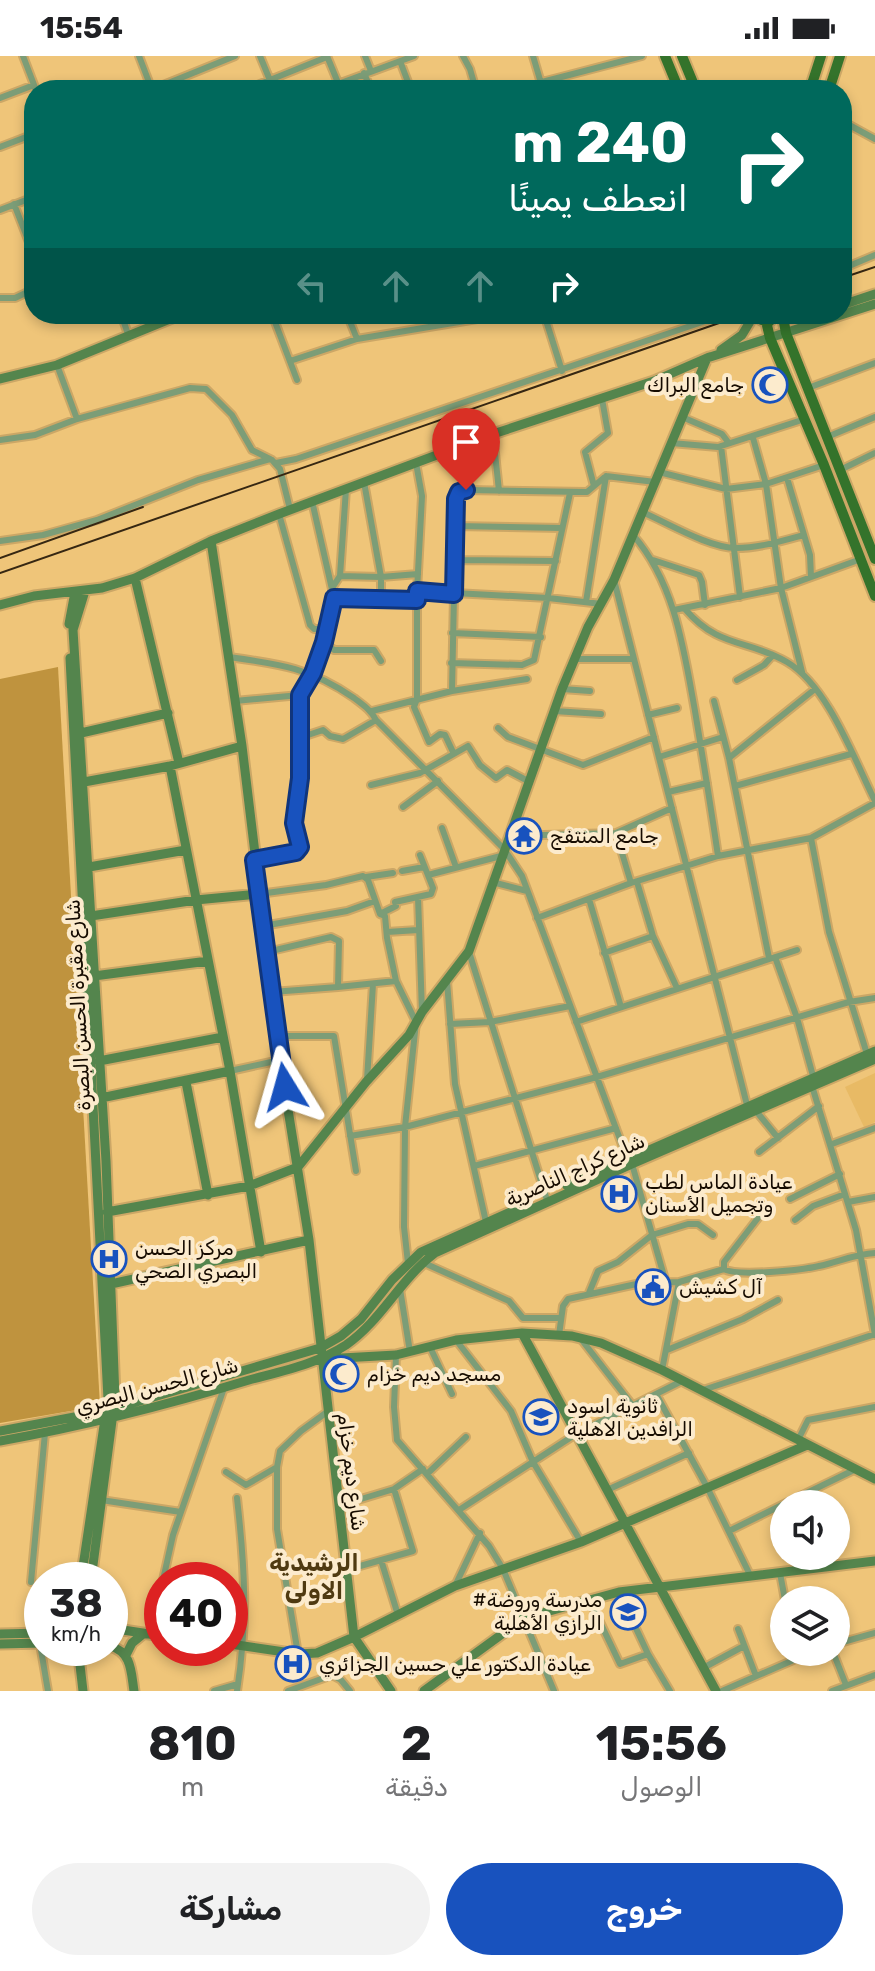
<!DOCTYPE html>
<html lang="ar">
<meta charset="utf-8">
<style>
:root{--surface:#fff;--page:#f2f2f2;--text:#202124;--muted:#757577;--accent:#1852be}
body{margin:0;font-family:Rubik,Cairo,sans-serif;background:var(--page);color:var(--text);direction:rtl;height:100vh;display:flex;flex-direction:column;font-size:30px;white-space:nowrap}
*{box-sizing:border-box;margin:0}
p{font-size:26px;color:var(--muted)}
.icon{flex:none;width:44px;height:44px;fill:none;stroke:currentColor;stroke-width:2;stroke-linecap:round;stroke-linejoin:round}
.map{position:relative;height:1635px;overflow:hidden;direction:ltr}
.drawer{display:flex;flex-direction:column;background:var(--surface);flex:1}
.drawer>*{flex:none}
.banner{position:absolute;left:24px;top:24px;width:828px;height:244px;border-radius:32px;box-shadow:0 4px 12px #0003;direction:rtl;background:#00695c;color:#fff;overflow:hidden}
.fabs{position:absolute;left:770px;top:1434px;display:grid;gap:16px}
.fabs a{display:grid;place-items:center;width:80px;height:80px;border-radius:50%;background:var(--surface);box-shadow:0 4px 12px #0003;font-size:40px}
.speed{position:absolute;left:24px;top:1506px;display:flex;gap:16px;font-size:40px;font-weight:700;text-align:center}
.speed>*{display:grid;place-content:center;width:104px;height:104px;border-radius:50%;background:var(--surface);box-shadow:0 4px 12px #0003;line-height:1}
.speed small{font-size:20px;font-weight:400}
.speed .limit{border:12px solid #d22;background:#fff;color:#111}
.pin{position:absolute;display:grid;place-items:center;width:68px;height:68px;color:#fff;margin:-82px -34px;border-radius:50% 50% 50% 0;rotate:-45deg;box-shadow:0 0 8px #0007}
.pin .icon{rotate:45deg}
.me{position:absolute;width:88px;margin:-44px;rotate:352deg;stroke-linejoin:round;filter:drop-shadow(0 0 6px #0008)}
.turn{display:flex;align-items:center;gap:28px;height:168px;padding:0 32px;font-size:36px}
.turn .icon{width:104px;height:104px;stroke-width:2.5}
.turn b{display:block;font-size:56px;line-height:68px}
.lanes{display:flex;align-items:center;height:76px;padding:0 32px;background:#0003;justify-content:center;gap:40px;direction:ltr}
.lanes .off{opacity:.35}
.eta{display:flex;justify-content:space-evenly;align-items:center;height:136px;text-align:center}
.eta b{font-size:48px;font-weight:700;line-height:56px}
.primary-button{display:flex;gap:16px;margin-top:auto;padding:16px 32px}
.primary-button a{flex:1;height:92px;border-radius:48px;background:var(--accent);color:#fff;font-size:32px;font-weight:700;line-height:92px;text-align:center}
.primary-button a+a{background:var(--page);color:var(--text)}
.status{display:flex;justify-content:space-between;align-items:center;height:56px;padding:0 40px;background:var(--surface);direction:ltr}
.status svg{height:22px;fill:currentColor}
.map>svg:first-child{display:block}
.built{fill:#e8ba65}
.green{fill:#bf933e}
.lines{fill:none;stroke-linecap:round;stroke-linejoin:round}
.street-casing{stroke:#cca766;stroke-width:10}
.secondary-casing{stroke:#cca766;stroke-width:13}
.primary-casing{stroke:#cca766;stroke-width:14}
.street{stroke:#7c9d77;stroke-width:6}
.secondary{stroke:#54854d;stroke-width:9}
.primary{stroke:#34732b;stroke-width:10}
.rail{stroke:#362712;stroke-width:2}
.route-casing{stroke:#10357c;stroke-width:20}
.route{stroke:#1852be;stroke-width:14}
.labels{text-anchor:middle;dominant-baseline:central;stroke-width:8;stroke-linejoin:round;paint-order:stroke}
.poi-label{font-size:20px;fill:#160b00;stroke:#fcebcd;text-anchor:start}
.street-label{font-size:20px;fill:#160b00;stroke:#fcebcd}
.quarter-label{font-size:24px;font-weight:bold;fill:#4f3a11;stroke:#fcebcd}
</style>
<div class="status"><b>15:54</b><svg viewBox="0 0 49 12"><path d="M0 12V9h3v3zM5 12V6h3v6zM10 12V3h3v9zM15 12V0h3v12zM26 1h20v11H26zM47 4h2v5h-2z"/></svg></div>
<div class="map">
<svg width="875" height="1635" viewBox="0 0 875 1635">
<rect width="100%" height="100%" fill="#efc579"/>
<path class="built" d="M875,1017V1066L864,1071L845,1031Z"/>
<path class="green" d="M58,611L100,1350L0,1367V623Z"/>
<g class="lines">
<defs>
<path id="street" d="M23,0L36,34
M139,0L152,34
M260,0L274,34
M327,0L341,34
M365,0L371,15
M463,0L470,13L476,34
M533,0L543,34
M400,5L411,34
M364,17L371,34
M542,26L642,0
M338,28L414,0
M151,34L235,0
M245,34L327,1
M0,42L34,29
M842,65L875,83
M0,91L34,78
M14,148L34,199
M0,154L34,141
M842,213L875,199
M0,242H15L34,233
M121,258L128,278
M272,258L297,324
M347,258L357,283
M544,258L562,315
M290,305L357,283L507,258
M57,309L77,363L190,332L206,333L232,359L252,394L272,404L280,413L290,453
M808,332L875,307
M682,361L722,378L728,386
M493,378L499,435
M827,381L875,361
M753,382L766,428L781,532L802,616
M0,384L35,379L77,363
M671,387L718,391L805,363
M721,390L740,541
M276,407L296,403L726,258
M416,407L422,440L417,535V643L414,651L429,686L440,678L445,679L453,696
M840,414L875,397
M659,416L726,433L766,428L824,409
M787,422L810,499L811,521
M364,426L381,521V543
M594,430L585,396L608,377L602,343
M642,456C668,467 709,492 736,492C759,492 782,485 804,479
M279,458L310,569L314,573H327
M456,470L562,472
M633,479C675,527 684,594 695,655C703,703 711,751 718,800
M0,485L43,479L97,464L198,424L270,403
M455,504L556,505
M653,504L699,519L702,526L705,549
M340,520L381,521L418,518
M614,524L747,1049
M332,532L340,520L346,433
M417,535L548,542L602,548
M334,542L417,544
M586,546L606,420
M685,553C719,593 748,583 787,606C828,630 854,703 875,745
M674,554L781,532L861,503
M452,577L541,581
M324,586L334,594H374L381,605
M229,601C280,608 311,612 354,642C363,649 371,654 376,664L504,793L522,820L627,1102
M574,603H634
M451,607L522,609L534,604L570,437
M737,624L764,609L773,599
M562,633L590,635
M452,635L456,443L459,436L466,434L587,436L606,420L655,426
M235,645L300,639
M714,645L729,702L769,902
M372,655L452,635L527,623
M554,655L601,658
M648,659L677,652
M498,672L508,681L583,709L654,681
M299,682L323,674L330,680L343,683L376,664
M659,701L723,681
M729,702L815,633
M371,729L420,717L468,690L480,709L496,722L507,714L528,725
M735,730L851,698
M668,736L707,727
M403,751L438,725
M442,772L456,811
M616,777L631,827
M509,780L616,777L672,752
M811,782L829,876L867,998
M254,804L296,796L300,791L294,767L300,722V639L313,617L324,586L334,542L312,445
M402,815L424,811
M428,819L501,800
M366,821L393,817
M492,826L527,835
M637,826L653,880L677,932
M259,838L326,829L363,820L368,824L380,858L385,860L387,882L396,925L416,966L405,1071L404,1171L408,1207
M418,841L422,956
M589,843L621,951
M380,858L396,850L395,846L431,838L433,832L420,799
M537,862L631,827L718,800L811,782L875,747
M263,870L347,855L375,845
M387,876L418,874
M267,896L331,881L339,885L338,931L272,936
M469,896L546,1141
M604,897L653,880
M775,901L797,962L813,1020
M447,925L455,1028L486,1166
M338,931L396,925
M576,966L797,894
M450,968L490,966L570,950
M278,980H334L356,1115
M230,1015L280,1004
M367,1024L373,928
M812,1030L856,1174L875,1279
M756,1055L778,1082
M350,1080L405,1071L597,1021L849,946L875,942
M832,1088L875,1072
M759,1096L819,1050
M632,1108L666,1227
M474,1110L616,1072
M790,1143L840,1118
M848,1146L875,1141
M795,1164L813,1150L845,1138
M424,1207L509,1245L523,1262H560
M724,1213V1206L758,1162
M400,1233L410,1296
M589,1237L598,1215L618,1206L652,1179L688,1168H698L713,1179
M559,1279L563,1250L568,1243L641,1227L679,1226L724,1213C737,1221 802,1214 819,1210C838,1206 855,1198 875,1197
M581,1283L633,1350
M456,1284L511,1355L533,1406L581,1486
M430,1291L452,1338
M667,1294L743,1263L778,1244
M396,1299L394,1351L397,1384L489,1490L503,1513L554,1635
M662,1314L679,1226
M703,1334L875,1278
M656,1338L707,1431L751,1521
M798,1384L808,1364L875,1351
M226,1416L246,1429L277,1411
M427,1418L466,1381
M607,1434L689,1397
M101,1444L181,1456
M784,1448L856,1413
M338,1450L394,1433L423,1413
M459,1454L576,1378L682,1325
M729,1475L784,1448
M381,1504L398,1559
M346,1514L413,1495L394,1433
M780,1517L785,1544
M163,1524L173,1479L224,1332
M209,1524V1519
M31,1526L45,1377
M455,1530L480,1477
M619,1536L648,1598L670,1635
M589,1543L620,1608L648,1598
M738,1573L756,1620
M150,1579L162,1527
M40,1588L48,1635
M836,1588L875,1577
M833,1596L846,1629
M298,1598L277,1473V1411L280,1395L301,1375L327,1356
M703,1612L744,1590
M214,1635L238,1628
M237,1635C248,1564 245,1513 237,1442
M288,1635L332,1619L341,1624L350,1635
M722,1635L812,1596
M832,1635L875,1619"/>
<path id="secondary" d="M842,249L875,238
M807,258L831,260
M785,259L793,258
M721,294L742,279L754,259
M0,323L57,309L182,258
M211,485L242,690L280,1004L309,1184L354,1581L391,1635
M135,522L179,707
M85,535L73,574L106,1105L115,1342L91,1524
M0,549L34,540L102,532L135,522L211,485L279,458L493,378L654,325L709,301
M69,568L75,536
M70,602L108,1343L81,1524
M81,677L168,657
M170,710L230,1015L261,1196
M84,726L170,710L242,690
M89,811L186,794
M91,860L196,844L259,838
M94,920L208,905
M99,1005L223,981
M186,1026L208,1139
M101,1042L230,1015
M567,1130L875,995
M107,1156L249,1130L298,1111L366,1026L409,979L422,956L469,895L562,633L588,571L614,524L707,302L875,248
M111,1228L309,1184
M522,1277L716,1635
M324,1303L396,1299L456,1284L522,1277L572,1280L601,1287L662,1314L875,1423
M0,1375L106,1355L320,1292L341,1280L361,1263L392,1224L421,1196L528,1148
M0,1385C84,1370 167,1349 249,1324C282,1315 317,1308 346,1289C382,1264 400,1223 435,1197L632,1108L875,1003
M110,1572L162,1580
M0,1578L42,1577
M0,1588L42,1587
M230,1588L298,1598L317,1597L354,1581L455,1530L581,1486L807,1389
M110,1590C132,1596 131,1616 134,1635
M78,1592L83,1635
M126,1599L132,1587L143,1578
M424,1635L524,1562L619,1536L875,1505"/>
<path id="primary" d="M665,0L679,34
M682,0L696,34
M810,34L821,0
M829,34L840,0
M753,258L762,264L770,265
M783,261L786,277L875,503
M766,265L770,282L824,409L875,540"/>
</defs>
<use href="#street" class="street-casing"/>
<use href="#secondary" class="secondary-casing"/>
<use href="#primary" class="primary-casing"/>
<use href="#street" class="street"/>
<use href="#secondary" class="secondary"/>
<use href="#primary" class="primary"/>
<path class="rail" d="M842,222L875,211
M0,502L143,451
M0,517L745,258"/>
</g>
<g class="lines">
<defs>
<path id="route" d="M285,1031L254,804L296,796L300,791L294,767L300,722V639L313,617L324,586L334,542L417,544V535L454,538L456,443L459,436L466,434"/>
</defs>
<use href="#route" class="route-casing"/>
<use href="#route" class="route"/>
</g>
<defs>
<symbol id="mosque-ring" viewBox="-11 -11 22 22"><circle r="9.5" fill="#fcebcd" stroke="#1852be" stroke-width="1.5"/><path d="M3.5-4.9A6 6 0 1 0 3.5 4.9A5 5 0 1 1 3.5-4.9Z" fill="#1852be"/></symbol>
<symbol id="temple-ring" viewBox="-11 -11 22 22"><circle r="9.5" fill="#fcebcd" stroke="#1852be" stroke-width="1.5"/><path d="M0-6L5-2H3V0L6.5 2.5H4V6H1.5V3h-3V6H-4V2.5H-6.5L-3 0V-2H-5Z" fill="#1852be"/></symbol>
<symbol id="hospital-ring" viewBox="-11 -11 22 22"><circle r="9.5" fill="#fcebcd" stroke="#1852be" stroke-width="1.5"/><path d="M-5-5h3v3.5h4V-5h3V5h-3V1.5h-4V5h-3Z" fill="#1852be"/></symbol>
<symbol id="civic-ring" viewBox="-11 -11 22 22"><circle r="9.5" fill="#fcebcd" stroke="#1852be" stroke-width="1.5"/><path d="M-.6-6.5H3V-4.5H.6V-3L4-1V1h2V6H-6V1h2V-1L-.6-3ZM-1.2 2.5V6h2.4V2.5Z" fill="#1852be"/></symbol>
<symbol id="school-ring" viewBox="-11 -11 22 22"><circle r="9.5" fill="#fcebcd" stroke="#1852be" stroke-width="1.5"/><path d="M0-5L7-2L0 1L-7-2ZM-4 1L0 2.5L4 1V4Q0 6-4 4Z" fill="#1852be"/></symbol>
</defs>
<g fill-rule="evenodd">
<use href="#mosque-ring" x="750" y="309" width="40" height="40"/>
<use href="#temple-ring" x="504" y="760" width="40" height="40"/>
<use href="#hospital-ring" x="599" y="1118" width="40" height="40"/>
<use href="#hospital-ring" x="89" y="1183" width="40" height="40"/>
<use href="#civic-ring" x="633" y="1211" width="40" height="40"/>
<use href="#mosque-ring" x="321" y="1298" width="40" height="40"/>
<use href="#school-ring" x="521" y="1341" width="40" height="40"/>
<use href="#school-ring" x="608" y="1536" width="40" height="40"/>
<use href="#hospital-ring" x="273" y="1588" width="40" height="40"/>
</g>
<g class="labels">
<g class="poi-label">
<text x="744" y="329" text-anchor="end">جامع البراك</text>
<text x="550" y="780">جامع المنتفج</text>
<text x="645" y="1126">عيادة الماس لطب<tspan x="645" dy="23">وتجميل الأسنان</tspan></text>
<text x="135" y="1192">مركز الحسن<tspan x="135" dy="23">البصري الصحي</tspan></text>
<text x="679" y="1231">آل كشيش</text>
<text x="367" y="1318">مسجد ديم خزام</text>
<text x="567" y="1350">ثانوية اسود<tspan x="567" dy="23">الرافدين الاهلية</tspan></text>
<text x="602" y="1544" text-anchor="end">#مدرسة وروضة<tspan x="602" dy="23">الرازي الأهلية</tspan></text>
<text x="319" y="1608">عيادة الدكتور علي حسين الجزائري</text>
</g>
<g class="street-label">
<text transform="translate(78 949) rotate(-93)">شارع مقبرة الحسن البصرة</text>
<text transform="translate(575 1114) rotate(-24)">شارع كراج الناصرية</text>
<text transform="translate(157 1330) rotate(-15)">شارع الحسن البصري</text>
<text transform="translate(352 1416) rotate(83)">شارع ديم خزام</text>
</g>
<g class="quarter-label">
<text x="314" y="1507">الرشيدية<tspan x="314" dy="28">الاولى</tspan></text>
</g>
</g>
</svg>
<div class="fabs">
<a><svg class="icon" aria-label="sound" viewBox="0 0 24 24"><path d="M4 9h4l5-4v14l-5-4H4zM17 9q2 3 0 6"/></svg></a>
<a><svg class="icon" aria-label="layers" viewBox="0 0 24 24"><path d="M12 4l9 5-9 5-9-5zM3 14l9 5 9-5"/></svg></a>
</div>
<div class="speed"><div>38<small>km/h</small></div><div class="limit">40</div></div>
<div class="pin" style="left:466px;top:434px;background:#d93025"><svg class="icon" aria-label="arrive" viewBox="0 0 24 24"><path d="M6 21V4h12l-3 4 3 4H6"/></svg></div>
<svg class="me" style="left:285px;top:1031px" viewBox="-20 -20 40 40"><path d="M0-17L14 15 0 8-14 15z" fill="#1852be" stroke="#fff" stroke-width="4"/></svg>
<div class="banner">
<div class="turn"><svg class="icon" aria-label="right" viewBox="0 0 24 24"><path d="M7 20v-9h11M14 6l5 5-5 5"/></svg><div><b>240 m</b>انعطف يمينًا</div></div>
<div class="lanes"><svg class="icon off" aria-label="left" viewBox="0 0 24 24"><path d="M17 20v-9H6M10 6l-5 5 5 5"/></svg><svg class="icon off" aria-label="ahead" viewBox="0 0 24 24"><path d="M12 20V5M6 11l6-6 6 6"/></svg><svg class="icon off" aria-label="ahead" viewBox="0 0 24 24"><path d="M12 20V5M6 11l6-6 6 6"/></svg><svg class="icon" aria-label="right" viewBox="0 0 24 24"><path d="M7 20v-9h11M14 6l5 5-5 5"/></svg></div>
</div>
</div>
<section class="drawer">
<div class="eta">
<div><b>15:56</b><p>الوصول</p></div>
<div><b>2</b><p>دقيقة</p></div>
<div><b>810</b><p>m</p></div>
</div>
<div class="primary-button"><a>خروج</a><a>مشاركة</a></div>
</section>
